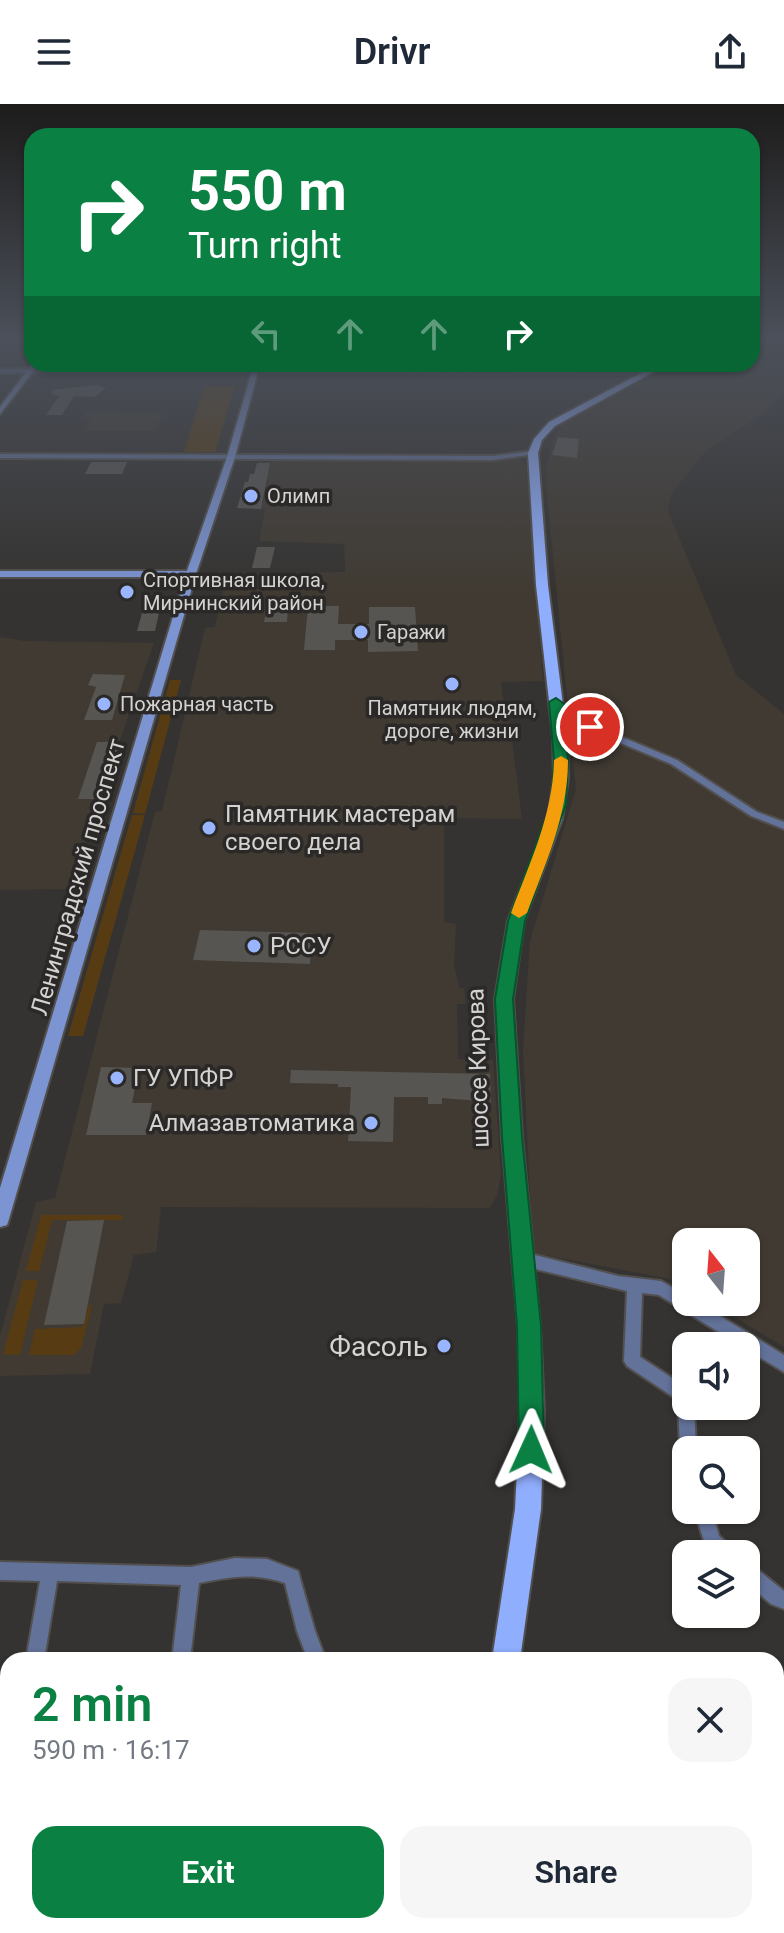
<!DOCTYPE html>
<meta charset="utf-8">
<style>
:root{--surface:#fff;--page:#f6f6f7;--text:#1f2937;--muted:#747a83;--accent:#0b8043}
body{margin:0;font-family:Roboto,sans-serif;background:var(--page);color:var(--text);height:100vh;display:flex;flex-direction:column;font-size:30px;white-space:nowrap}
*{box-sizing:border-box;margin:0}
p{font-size:26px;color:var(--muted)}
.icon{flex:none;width:44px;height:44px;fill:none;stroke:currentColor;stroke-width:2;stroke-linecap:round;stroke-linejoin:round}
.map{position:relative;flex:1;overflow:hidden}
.panel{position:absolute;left:0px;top:1548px;width:784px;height:282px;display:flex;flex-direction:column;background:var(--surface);border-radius:24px 24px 0 0;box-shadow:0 2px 6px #0004}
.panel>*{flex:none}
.top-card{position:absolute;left:24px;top:24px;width:736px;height:244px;border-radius:24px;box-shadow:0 2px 6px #0004;background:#0b8043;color:#fff;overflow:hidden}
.needle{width:52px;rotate:343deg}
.buttons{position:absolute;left:672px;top:1124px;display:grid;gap:16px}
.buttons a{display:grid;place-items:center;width:88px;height:88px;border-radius:16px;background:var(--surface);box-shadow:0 2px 6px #0004;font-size:40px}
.pin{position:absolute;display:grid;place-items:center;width:68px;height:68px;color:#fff;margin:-34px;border:4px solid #fff;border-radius:50%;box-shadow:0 2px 8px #0007}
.me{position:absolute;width:88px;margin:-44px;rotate:1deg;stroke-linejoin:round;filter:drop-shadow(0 0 6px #0008)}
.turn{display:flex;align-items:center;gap:28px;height:168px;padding:0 32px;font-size:36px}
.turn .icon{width:104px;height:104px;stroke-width:2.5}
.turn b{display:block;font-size:56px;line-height:68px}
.lanes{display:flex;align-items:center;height:76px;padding:0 32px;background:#0003;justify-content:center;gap:40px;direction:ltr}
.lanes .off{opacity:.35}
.round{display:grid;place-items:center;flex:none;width:84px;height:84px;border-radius:24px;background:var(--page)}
.head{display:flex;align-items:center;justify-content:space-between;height:136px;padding:0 32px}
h1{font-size:48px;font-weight:600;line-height:60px;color:var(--accent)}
.button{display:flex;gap:16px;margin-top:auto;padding:16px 32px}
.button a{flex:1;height:92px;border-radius:24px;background:var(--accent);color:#fff;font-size:32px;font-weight:600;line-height:92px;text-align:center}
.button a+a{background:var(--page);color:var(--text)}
header{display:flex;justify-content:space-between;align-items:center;height:104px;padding:0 32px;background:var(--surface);font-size:36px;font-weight:600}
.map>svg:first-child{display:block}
.built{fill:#403a32}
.green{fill:#573c13}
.building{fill:#575552}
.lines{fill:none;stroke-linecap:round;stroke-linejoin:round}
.street-casing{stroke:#52504e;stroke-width:4}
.secondary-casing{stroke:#52504e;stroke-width:4}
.primary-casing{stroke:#52504e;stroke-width:4}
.street{fill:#637299;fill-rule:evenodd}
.secondary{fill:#7c94d2;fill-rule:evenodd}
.primary{fill:#90aefe;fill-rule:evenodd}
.route{fill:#0b8043;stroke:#07532c;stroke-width:2}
.slow{fill:#f59e0b}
.poi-dot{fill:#99b5fd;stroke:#2b2927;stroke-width:3}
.labels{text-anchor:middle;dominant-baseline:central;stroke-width:7;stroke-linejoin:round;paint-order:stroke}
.far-poi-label{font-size:20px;fill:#d4d3d1;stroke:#2b2927;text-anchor:start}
.poi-label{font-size:24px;fill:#d4d3d1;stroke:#2b2927;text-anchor:start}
.street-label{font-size:24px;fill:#d4d3d1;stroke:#2b2927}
.near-poi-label{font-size:28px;fill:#d4d3d1;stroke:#2b2927;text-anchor:end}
</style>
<header><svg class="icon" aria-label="menu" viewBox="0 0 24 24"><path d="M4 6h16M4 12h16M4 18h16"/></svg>Drivr<svg class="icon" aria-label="share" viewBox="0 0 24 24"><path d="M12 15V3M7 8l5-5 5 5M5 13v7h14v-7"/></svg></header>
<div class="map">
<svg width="784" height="1829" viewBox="0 0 784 1829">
<rect width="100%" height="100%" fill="#353331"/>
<path class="built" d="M752,232H784V290L764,309L705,348L671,390L668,407L736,571L784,610V1243L710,1198H746V1138H686V1184L670,1175L533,1149L523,946L530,837L576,685L546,381L547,359L553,335L562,319L676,260H752Z
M85,308L153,309H163L155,327H83L91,313H82Z
M521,355L526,361L543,577L501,578L503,594L508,604L522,715L444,714V818L456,820L454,862L460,884H464L466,900H457L458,955L493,956L501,1070L497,1092L489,1104L161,1103L156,1148L134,1151L121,1199L104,1200L90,1270L0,1272V1232L36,1098L55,1094L155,708L162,707L205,524L215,523L227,469L345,468L344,440L259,437L265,405H261L268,378L267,374L250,370H254L257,359L287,356Z
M0,533L25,537L154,539L68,785L0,786Z
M776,1594L784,1601V1829H708L709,1822H776Z"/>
<path class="green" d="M204,282H235L215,348H184Z
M170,576H181L145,710L133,709Z
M132,711H145L83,932H68Z
M41,1111H123L122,1116H52L39,1167H26Z
M23,1176H38L20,1251L3,1250Z
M89,1201H92L81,1244L74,1251H29L35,1225L83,1223Z"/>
<path class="building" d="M97,281L106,284L95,293L74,292L62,311H46L59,292L52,291V286Z
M558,333L579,335L577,354L552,351Z
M91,358H127L122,370H85Z
M257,359H270L261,405L237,404L245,378H248L250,370H254Z
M257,443H275L270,464H252Z
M267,502H288L287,518H264Z
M308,502H339L338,520H369V503H415L418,547L368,548V536H335V546H304Z
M142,509H159L155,527H137Z
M93,570L125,571L112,616H84L96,583L88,581Z
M97,638H120L102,695H78Z
M200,826L312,829L310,860L193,856Z
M101,963L139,964L132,999H152L146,1031H86Z
M291,966L490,970L491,998L442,994V1000H428V993H394L393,1038L348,1037L351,983H338V980L290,979Z
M104,1116L84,1220L44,1221L67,1117Z"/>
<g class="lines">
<defs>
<path id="street" d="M0,265L648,266L651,268L648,270L0,269Z
M533,347L535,350L493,356L0,354V350L493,352Z
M556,595L593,621L677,656L757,708L784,718V725L751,712L671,660L587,625L553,600L552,598Z
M523,1148L618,1172L661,1177L686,1191V1198H697L784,1251V1268L746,1245V1242H741L659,1191L642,1189L640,1253L686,1283V1302H694L696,1346H686V1353L682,1352L680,1346L678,1296L627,1262L624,1257L627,1187L523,1162L518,1160L516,1155L518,1150Z
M694,1406H712L719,1432L733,1444L736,1450H714L706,1443Z
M235,1454L267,1455L298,1467L315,1527L326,1556H308L297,1527L285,1479C254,1468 230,1473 199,1479L190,1556H172L181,1481L57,1477L44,1556H26L40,1477L0,1476V1458L191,1463Z
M746,1458L752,1461L784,1487V1505L771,1500L746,1479Z
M8,1699V1761L0,1765V1704Z
M138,1822H160V1829H138Z
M303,1822H325L324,1829H302Z"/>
<path id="secondary" d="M32,260H39L0,310V303Z
M254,260H260L235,353L196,470L9,1115L7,1121L0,1123V1084L185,473H0V467H187L227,353Z"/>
<path id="primary" d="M658,260H668L555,322L542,336L538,349L548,481L567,633L568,674L562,715L524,817L513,895L522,1033L540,1222L544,1307L541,1405L520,1556H492L515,1405L520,1307L518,1222L502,1033L495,895L508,817L548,715L554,674L553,633L536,481L528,349L534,335L549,318Z
M434,1822H466L464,1829H432Z"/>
</defs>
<use href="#street" class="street-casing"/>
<use href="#secondary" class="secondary-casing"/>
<use href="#primary" class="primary-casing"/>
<use href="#street" class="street"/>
<use href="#secondary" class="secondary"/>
<use href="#primary" class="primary"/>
</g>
<linearGradient id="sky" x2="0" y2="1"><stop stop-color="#1d1c1b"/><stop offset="0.48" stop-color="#4b505a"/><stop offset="1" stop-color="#4b505a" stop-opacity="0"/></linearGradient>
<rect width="784" height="488" fill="url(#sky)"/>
<path class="route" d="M556,594L597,623L585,626L564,610L568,656L566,700L525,817L513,895L522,1033L541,1222L544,1346L540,1355L531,1359L522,1355L519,1346L517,1222L502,1033L495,895L508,817L551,700L554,656L549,598Z"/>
<path class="slow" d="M561,652L568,656C568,711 546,758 527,809L519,814L511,809C530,758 553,711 554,656Z"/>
<g class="poi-dot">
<circle cx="251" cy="392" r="8"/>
<circle cx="127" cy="488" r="8"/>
<circle cx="361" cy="528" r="8"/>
<circle cx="452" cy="580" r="8"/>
<circle cx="104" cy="600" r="8"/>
<circle cx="209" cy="724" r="8"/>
<circle cx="254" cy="842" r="8"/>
<circle cx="117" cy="974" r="8"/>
<circle cx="371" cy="1019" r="8"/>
<circle cx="444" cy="1242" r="8"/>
</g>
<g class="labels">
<g class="far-poi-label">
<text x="267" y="392">Олимп</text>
<text x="143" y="476">Спортивная школа,<tspan x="143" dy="23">Мирнинский район</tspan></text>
<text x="377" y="528">Гаражи</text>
<text x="120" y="600">Пожарная часть</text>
<text x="452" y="604" text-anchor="middle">Памятник людям,<tspan x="452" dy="23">дороге, жизни</tspan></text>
</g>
<g class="poi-label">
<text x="225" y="710">Памятник мастерам<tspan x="225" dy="28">своего дела</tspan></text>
<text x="270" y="842">РССУ</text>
<text x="133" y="974">ГУ УПФР</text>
<text x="355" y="1019" text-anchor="end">Алмазавтоматика</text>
</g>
<g class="street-label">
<text transform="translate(78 773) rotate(-74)">Ленинградский проспект</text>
<text transform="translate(478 964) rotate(-92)">шоссе Кирова</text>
</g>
<g class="near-poi-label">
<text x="428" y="1242">Фасоль</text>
</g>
</g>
</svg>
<div class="buttons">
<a><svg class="needle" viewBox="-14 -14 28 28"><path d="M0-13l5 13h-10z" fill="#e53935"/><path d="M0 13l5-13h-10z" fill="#747a83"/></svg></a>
<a><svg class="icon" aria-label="sound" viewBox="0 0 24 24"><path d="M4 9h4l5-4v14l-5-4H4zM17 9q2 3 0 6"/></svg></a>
<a><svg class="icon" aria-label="search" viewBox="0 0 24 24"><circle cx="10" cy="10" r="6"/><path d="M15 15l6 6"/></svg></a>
<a><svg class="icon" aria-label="layers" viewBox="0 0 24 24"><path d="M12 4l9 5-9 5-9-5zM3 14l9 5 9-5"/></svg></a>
</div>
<div class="pin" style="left:590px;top:623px;background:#d93025"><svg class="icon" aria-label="arrive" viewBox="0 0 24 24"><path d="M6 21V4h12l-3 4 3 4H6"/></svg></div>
<svg class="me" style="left:531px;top:1346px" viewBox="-20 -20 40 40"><path d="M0-17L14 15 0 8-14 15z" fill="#0b8043" stroke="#fff" stroke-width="4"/></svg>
<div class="top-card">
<div class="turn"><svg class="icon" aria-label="right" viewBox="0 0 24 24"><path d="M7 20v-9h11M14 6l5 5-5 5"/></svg><div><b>550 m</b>Turn right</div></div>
<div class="lanes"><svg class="icon off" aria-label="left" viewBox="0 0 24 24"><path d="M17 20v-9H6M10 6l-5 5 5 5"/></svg><svg class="icon off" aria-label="ahead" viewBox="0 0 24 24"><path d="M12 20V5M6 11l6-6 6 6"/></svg><svg class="icon off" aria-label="ahead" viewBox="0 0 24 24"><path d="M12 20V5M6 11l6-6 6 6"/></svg><svg class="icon" aria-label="right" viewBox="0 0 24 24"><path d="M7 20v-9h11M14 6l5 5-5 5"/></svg></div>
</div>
<section class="panel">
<div class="head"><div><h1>2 min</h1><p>590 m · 16:17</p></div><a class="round"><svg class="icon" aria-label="close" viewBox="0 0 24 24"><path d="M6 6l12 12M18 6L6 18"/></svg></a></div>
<div class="button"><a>Exit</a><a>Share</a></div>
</section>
</div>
